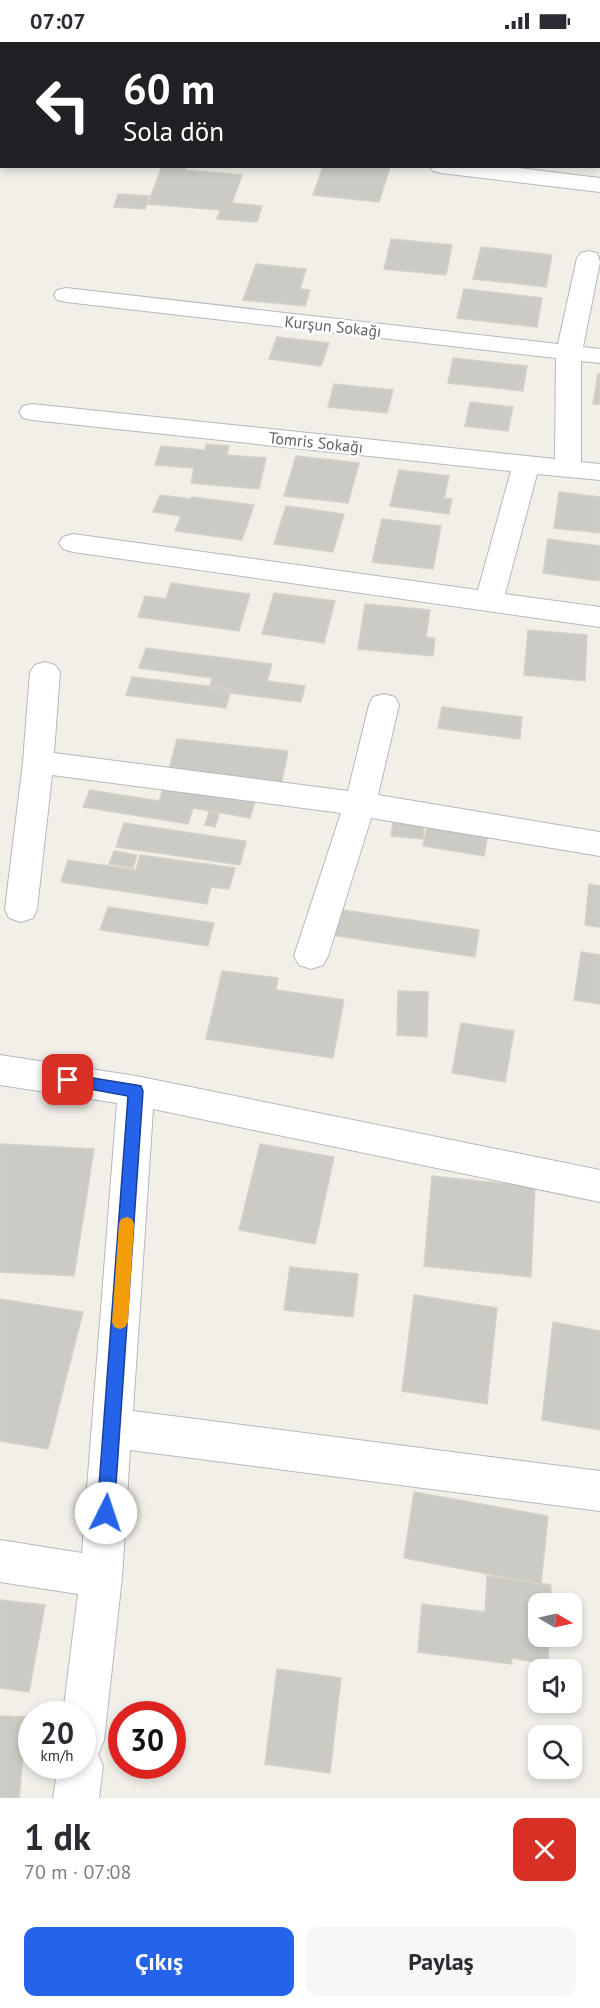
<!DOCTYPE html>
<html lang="tr">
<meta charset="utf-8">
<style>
:root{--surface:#fff;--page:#f7f7f7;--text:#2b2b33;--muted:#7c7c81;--accent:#2563eb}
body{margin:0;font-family:"PT Sans",sans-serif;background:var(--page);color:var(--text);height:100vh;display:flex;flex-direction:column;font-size:22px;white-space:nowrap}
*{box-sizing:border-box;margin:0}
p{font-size:20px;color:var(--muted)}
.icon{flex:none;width:33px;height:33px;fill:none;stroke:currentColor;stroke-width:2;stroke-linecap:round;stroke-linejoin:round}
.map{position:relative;height:1756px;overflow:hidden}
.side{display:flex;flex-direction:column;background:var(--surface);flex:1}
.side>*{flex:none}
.hud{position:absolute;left:0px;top:0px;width:600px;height:126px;box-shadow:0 3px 9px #0003;background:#202124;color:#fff;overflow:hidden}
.needle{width:39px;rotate:99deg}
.fabs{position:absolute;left:528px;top:1551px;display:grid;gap:12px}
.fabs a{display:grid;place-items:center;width:54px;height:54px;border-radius:12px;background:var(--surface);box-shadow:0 3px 9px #0003;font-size:30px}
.speed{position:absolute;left:18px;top:1659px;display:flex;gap:12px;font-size:30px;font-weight:700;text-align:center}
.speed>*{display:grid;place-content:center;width:78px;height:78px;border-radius:50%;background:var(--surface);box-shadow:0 3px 9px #0003;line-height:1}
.speed small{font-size:15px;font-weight:400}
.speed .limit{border:9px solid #d22;background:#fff;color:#111}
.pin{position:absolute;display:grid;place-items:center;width:51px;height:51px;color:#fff;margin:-26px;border-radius:12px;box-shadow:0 3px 9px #0006}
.me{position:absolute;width:66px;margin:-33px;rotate:4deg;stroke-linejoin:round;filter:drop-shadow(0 0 4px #0008)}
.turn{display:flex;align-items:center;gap:21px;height:126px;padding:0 24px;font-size:27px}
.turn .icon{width:78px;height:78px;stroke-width:2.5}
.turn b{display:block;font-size:42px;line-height:51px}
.round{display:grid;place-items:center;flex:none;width:63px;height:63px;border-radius:12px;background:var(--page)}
.overview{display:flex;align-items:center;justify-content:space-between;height:102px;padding:0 24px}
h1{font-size:36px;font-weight:700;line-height:45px}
.primary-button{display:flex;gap:12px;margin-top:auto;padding:12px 24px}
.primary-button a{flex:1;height:69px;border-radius:12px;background:var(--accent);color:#fff;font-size:24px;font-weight:700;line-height:69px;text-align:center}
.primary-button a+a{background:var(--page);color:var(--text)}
.status{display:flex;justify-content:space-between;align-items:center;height:42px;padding:0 30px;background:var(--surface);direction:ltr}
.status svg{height:16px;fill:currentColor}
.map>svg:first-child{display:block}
.building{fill:#cccac4;stroke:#d5d1c6;stroke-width:1.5}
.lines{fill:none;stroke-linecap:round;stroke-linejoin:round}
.street-casing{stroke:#b5b8bc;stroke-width:2}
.street{fill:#fff;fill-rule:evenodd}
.route{fill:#2563eb;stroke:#184099;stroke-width:1.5}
.slow{fill:#f59e0b}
.labels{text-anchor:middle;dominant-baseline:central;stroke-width:5;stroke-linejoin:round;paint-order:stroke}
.far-street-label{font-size:16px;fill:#5f6367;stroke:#fff}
</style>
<div class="status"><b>07:07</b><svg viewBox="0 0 49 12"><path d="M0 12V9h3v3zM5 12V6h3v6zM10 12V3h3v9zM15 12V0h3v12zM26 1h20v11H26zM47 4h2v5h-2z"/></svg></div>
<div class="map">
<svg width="600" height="1756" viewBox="0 0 600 1756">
<rect width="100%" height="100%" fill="#f1efe8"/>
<path class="building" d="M278,0H339L278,2Z
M383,0H446L382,2Z
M162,124H186L185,128L242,133L232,161L262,164L257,180L217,177L220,168L148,162Z
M323,124H389L390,125L379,160L313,153Z
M118,152L149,154L145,167L114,165Z
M391,197L452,203L446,233L384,227Z
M481,205L552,213L546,245L473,237Z
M256,222L306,227L300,247L310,248L305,264L243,258Z
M464,247L542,256L537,285L457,276Z
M277,295L329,301L321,324L269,317Z
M453,316L527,324L523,349L448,341Z
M598,332H600V362H593Z
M334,342L393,348L387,371L328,365Z
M470,360L513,365L508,389L465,384Z
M206,402L229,404L227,413L266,416L259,447L191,441L194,426L155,423L161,404L205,408Z
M296,414L359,421L348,461L284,454Z
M399,428L449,434L444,456L452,457L449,472L390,464Z
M559,450L600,455V491L554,486Z
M160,453L191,457L192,455L254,463L242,498L175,489L181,474L153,470Z
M286,464L344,472L333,510L274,502Z
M382,477L441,484L433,527L372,520Z
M548,497L600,504V539L543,531Z
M171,541L250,552L239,589L138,575L145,554L166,557Z
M274,551L335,559L324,601L262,592Z
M365,562L430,568L426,595L435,596L433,614L358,607Z
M528,588L587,593L585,639L524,633Z
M146,606L272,622L267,639L305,644L301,660L209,648L212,636L139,626Z
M132,635L231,647L226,666L126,653Z
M442,665L522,675L520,697L438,686Z
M177,697L288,709L281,743L168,731Z
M165,741L256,756L250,776L193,766L188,782L83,765L90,748L159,759Z
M209,770L219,772L215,785L205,783Z
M393,780L424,783L423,797L391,794Z
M124,781L246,799L240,823L116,805Z
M427,784L488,793L484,814L423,804Z
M114,809L137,813L133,826L109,822Z
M140,813L235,826L229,847L211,845L207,862L61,840L68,818L136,828Z
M589,842L600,844V885L585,883Z
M108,865L214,881L208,904L100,888Z
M336,867L479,888L475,915L330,893Z
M581,910L600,913V962L574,958Z
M222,929L278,936L276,948L344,958L333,1016L206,997Z
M398,949L428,950L427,995L397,993Z
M461,981L514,989L505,1040L452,1031Z
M0,1102L94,1107L74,1234L0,1230Z
M260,1102L334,1115L315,1202L239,1188Z
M432,1134L535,1145L531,1235L424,1224Z
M290,1225L358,1232L353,1275L284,1268Z
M414,1253L497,1266L487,1362L402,1349Z
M0,1257L83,1270L48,1407L0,1399Z
M553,1280L600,1289V1388L542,1378Z
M414,1450L548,1474L541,1542L404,1516Z
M487,1534L551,1543L550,1562H538V1594H549L548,1622L511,1616L512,1622L418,1610L422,1562L485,1570Z
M0,1558L45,1563L29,1650L0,1646Z
M277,1627L341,1636L330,1731L265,1722Z
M0,1674L27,1675L19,1756H0Z"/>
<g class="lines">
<defs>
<path id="street" d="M598,68H600V80H598Z
M430,124H501L600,136V150L441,131L433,129Z
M589,209L597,211L600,220L583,305L600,307V321L581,319V420L600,422V438L537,432L505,552L600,565V585L73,510L63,507L59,501L63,495L73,492L478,548L511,429L32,378L23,376L19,370L23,364L32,362L555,417L556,316L66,260L57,258L54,253L57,248L66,246L558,302L577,216L581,211Z
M45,620L55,623L60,630L54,711L348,749L369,663L373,655L384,652L395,655L399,663L378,753L600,790V814L371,776L328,914L323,923L311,927L299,923L294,914L341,771L52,733L37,867L33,876L21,880L9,876L5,867L23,720L30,630L35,623Z
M0,1013L136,1034L600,1128V1160L153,1067L133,1369L600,1429V1469L130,1408L122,1535L104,1698L98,1713L103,1724L99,1756H53L58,1724H82V1672H63L78,1552L0,1540V1498L82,1511L117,1061L0,1043Z"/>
</defs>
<use href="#street" class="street-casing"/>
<use href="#street" class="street"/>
</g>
<path class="route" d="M68,1032L136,1043L141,1044L143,1049L114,1471L112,1477L106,1480L100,1477L97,1471L128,1054L63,1042L61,1038L63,1034Z"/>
<path class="slow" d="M127,1175L132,1177L134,1182L128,1280L125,1285L120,1287L114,1285L112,1280L119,1182L121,1177Z"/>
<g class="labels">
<g class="far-street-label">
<text transform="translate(333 284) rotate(6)">Kurşun Sokağı</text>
<text transform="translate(316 400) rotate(6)">Tomris Sokağı</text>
</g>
</g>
</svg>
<div class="fabs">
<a><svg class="needle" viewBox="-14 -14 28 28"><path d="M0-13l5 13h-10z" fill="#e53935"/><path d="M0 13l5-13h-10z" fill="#7c7c81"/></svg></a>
<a><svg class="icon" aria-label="sound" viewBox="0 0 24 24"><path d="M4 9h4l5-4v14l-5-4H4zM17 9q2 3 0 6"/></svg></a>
<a><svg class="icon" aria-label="search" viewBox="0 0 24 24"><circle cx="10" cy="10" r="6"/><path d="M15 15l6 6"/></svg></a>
</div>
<div class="speed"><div>20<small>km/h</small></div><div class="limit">30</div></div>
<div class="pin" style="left:68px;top:1038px;background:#d93025"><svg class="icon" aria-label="arrive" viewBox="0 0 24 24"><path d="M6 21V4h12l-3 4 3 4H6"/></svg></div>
<svg class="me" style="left:106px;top:1471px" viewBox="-20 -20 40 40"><circle r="19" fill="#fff"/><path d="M0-13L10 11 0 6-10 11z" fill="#2563eb"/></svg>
<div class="hud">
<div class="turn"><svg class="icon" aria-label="left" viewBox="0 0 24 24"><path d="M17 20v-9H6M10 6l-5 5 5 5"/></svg><div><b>60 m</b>Sola dön</div></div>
</div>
</div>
<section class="side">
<div class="overview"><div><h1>1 dk</h1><p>70 m · 07:08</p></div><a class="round" style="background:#d93025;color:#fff"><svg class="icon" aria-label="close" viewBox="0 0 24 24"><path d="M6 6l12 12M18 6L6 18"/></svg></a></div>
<div class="primary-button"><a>Çıkış</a><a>Paylaş</a></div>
</section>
